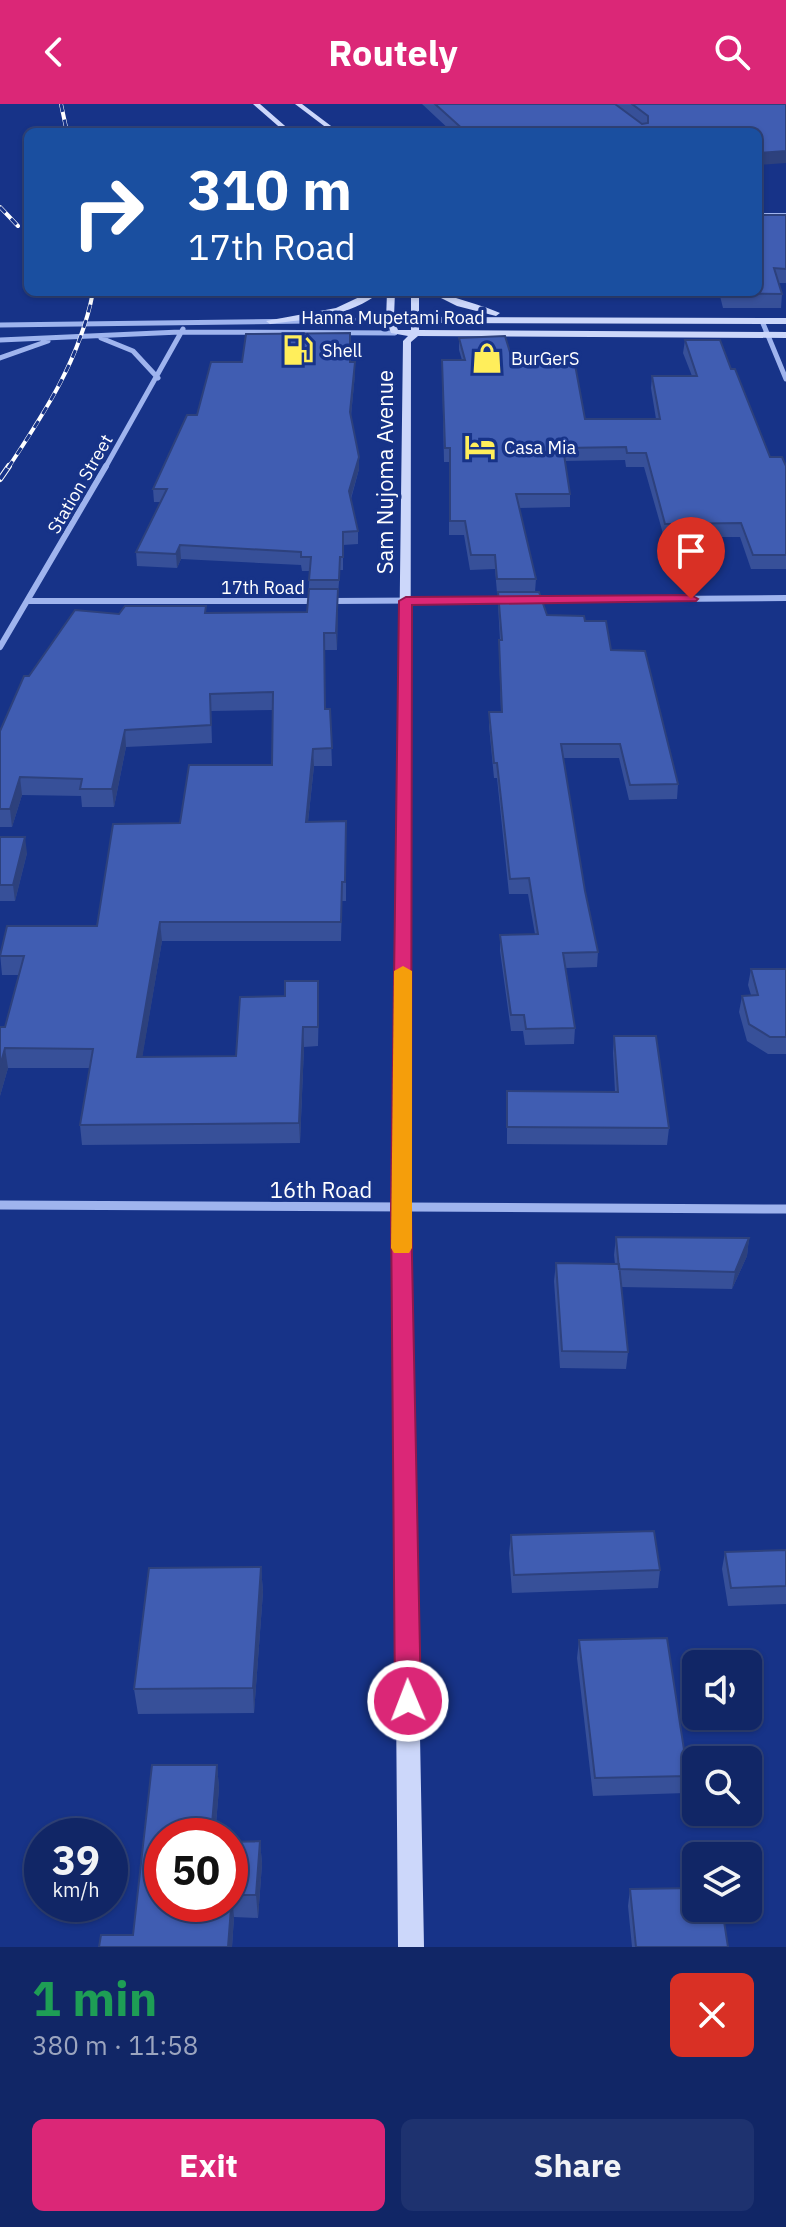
<!DOCTYPE html>
<meta charset="utf-8">
<style>
:root{--surface:#112666;--page:#1e326f;--text:#f1f3f6;--muted:#9ca5bf;--line:#30437a;--accent:#db2777}
body{margin:0;font-family:"IBM Plex Sans",sans-serif;background:var(--page);color:var(--text);height:100vh;display:flex;flex-direction:column;font-size:30px;white-space:nowrap}
*{box-sizing:border-box;margin:0}
p{font-size:26px;color:var(--muted)}
.icon{flex:none;width:44px;height:44px;fill:none;stroke:currentColor;stroke-width:2;stroke-linecap:round;stroke-linejoin:round}
.map{position:relative;height:1843px;overflow:hidden}
.details{display:flex;flex-direction:column;background:var(--surface);flex:1}
.details>*{flex:none}
.top-card{position:absolute;left:24px;top:24px;width:738px;height:168px;border-radius:12px;box-shadow:0 2px 6px #0004,0 0 0 2px var(--line);background:#1a4fa0;color:#fff;overflow:hidden}
.fabs{position:absolute;left:682px;top:1546px;display:grid;gap:16px}
.fabs a{display:grid;place-items:center;width:80px;height:80px;border-radius:12px;background:var(--surface);box-shadow:0 2px 6px #0004,0 0 0 2px var(--line);font-size:40px}
.speed{position:absolute;left:24px;top:1714px;display:flex;gap:16px;font-size:40px;font-weight:700;text-align:center}
.speed>*{display:grid;place-content:center;width:104px;height:104px;border-radius:50%;background:var(--surface);box-shadow:0 2px 6px #0004,0 0 0 2px var(--line);line-height:1}
.speed small{font-size:20px;font-weight:400}
.speed .limit{border:12px solid #d22;background:#fff;color:#111}
.pin{position:absolute;display:grid;place-items:center;width:68px;height:68px;color:#fff;margin:-82px -34px;border-radius:50% 50% 50% 0;rotate:-45deg;box-shadow:0 0 8px #0007}
.pin .icon{rotate:45deg}
.me{position:absolute;width:88px;margin:-44px;rotate:359deg;stroke-linejoin:round;filter:drop-shadow(0 0 6px #0008)}
.turn{display:flex;align-items:center;gap:28px;height:168px;padding:0 32px;font-size:36px}
.turn .icon{width:104px;height:104px;stroke-width:2.5}
.turn b{display:block;font-size:56px;line-height:68px}
.round{display:grid;place-items:center;flex:none;width:84px;height:84px;border-radius:12px;background:var(--page)}
.summary{display:flex;align-items:center;justify-content:space-between;height:136px;padding:0 32px}
h1{font-size:48px;font-weight:700;line-height:60px;color:#1e9e55}
.action{display:flex;gap:16px;margin-top:auto;padding:16px 32px}
.action a{flex:1;height:92px;border-radius:12px;background:var(--accent);color:#fff;font-size:32px;font-weight:700;line-height:92px;text-align:center}
.action a+a{background:var(--page);color:var(--text)}
header{display:flex;justify-content:space-between;align-items:center;height:104px;padding:0 32px;background:var(--accent);color:#fff;font-size:36px;font-weight:700}
.map>svg:first-child{display:block}
.lines{fill:none;stroke-linecap:round;stroke-linejoin:round}
.street-far3{stroke:#9fb4ee;stroke-width:4}
.street-far2{stroke:#9fb4ee;stroke-width:5}
.street-far1{stroke:#9fb4ee;stroke-width:6}
.street{stroke:#9fb4ee;stroke-width:9}
.secondary{fill:#ccd7fa;fill-rule:evenodd}
.rail-far1-casing{stroke:#fff;stroke-width:4}
.rail-casing{stroke:#fff;stroke-width:6}
.rail-far1{stroke:#173388;stroke-width:3;stroke-dasharray:8;stroke-linecap:butt}
.rail{stroke:#173388;stroke-width:4;stroke-dasharray:13;stroke-linecap:butt}
.wall{fill:#375099}
.shaded-wall{fill:#2d417d}
.building{fill:#405db2;stroke:#2d417d;stroke-width:2}
.route{fill:#db2777;stroke:#8e194d;stroke-width:2}
.slow{fill:#f59e0b}
.labels{text-anchor:middle;dominant-baseline:central;stroke-width:7;stroke-linejoin:round;paint-order:stroke}
.far-street-label{font-size:18px;fill:#fff;stroke:#173388}
.far-poi-label{font-size:18px;fill:#fff;stroke:#173388;text-anchor:start}
.street-label{font-size:22px;fill:#fff;stroke:#173388}
</style>
<header><svg class="icon" aria-label="back" viewBox="0 0 24 24"><path d="M15 5l-7 7 7 7"/></svg>Routely<svg class="icon" aria-label="search" viewBox="0 0 24 24"><circle cx="10" cy="10" r="6"/><path d="M15 15l6 6"/></svg></header>
<div class="map">
<svg width="786" height="1843" viewBox="0 0 786 1843">
<rect width="100%" height="100%" fill="#173388"/>
<g class="lines">
<path class="street-far3" d="M758,111H786"/>
<path class="street-far2" d="M762,217L786,275
M0,221L390,216
M101,234L133,247L158,274
M0,236L180,228L395,229
M0,254L48,237
M105,364L183,225"/>
<path class="street-far1" d="M531,496L786,494
M28,497H317
M331,497L505,496
M0,543L106,362"/>
<path class="street" d="M0,1101L786,1105"/>
<path class="secondary" d="M253,0H260L292,28H285Z
M295,0H302L339,28H332Z
M370,188H380C351,213 307,215 270,220L266,217L336,204Z
M387,188H395L394,213H411V188H419V213L786,214V220L419,219V226L786,228V234L418,232L411,238L410,1104L424,1843H398L392,1104L403,237L408,232L391,229L386,216ZM395,219H411V226H398Z
M429,188C440,188 490,204 500,209L496,212L457,202Z"/>
<defs>
<path id="rail-far1" d="M61,0L67,28
M0,103L18,122
M8,364C45,308 80,255 93,188"/>
<path id="rail" d="M0,375L9,362"/>
</defs>
<use href="#rail-far1" class="rail-far1-casing"/>
<use href="#rail" class="rail-casing"/>
<use href="#rail-far1" class="rail-far1"/>
<use href="#rail" class="rail"/>
</g>
<path class="wall" d="M422,0H786L758,28H452Z
M786,111V179H779L782,190L781,204H723L719,188H758Z
M459,234L512,255L585,315H656L651,284L652,272H692L683,249L685,236L731,265L770,353L786,362V465H751L740,433H664L644,363H626L625,356L565,357L570,390V403L519,404L536,475L535,488L547,511L585,517L611,546L678,680L677,695L629,696L619,654H563L585,787L598,848L597,863L566,864L575,924L574,940L525,941L523,927H511L500,847V831L535,830L528,790H509L497,674H494L489,622V608H501L499,549V536H500L498,501V489H497L495,465L470,466L464,431H449V358H444L442,268L462,256L459,246Z
M350,258L355,270L351,312L359,365L351,395L358,427V440L343,441V466H340L338,490L337,546H324L325,605H330L332,662H314L308,718L346,717V797H342L341,837H162L142,953L236,952L319,896L318,942L304,943L300,1039L82,1041L80,1021L90,964H8L0,992V923H5L19,871H2L0,849L97,822L180,719L272,661L273,606L211,607L212,639L126,643L114,703H82L81,692L22,691L12,723H0V627L29,572L119,510L307,508L310,467H302L301,461L181,455L177,464L137,462L136,448L161,398H154L153,385L197,311Z
M0,733L27,749L15,797H0Z
M751,865H786V950H768L747,937L739,908L742,892L751,891L748,881Z
M614,932L669,1024L667,1041L507,1040V987L615,988L613,949Z
M616,1133L749,1134L747,1152L732,1185L621,1183L628,1248L626,1265L560,1264L554,1177L556,1159L615,1160L614,1151Z
M511,1431L660,1466L658,1484L512,1489L509,1449Z
M786,1446V1500L728,1502L722,1465L725,1448Z
M261,1463L263,1488L254,1609L138,1610L134,1585Z
M579,1536L688,1672L686,1689L593,1692L577,1554Z
M152,1661H217L219,1684L215,1732H162V1800H230V1738L260,1737L262,1760L258,1814L234,1813L232,1843H99L101,1831H133Z
M630,1785L728,1843H632L628,1802Z"/>
<path class="shaded-wall" d="M786,47V59L758,61V49Z
M355,258V270L350,320V308Z
M359,353V365L349,400V387Z
M180,441L181,455L177,464L176,450Z
M338,485V502L337,546L336,529Z
M125,626L126,643L114,703L112,685Z
M313,645L314,662L306,736V718Z
M20,673L22,691L12,723L10,705Z
M25,733L27,749L15,797L13,781Z
M160,818L162,837L139,973L137,953Z
M303,923L304,943L300,1039L299,1019Z
M5,944L8,964L0,992V962Z
M749,1134L747,1152L732,1185L735,1168Z
M261,1463L263,1488L254,1609L253,1584Z
M217,1661L219,1684L215,1732H211Z
M260,1737L262,1760L258,1814L256,1791Z
M232,1791L234,1813L232,1843H228Z"/>
<path class="building" d="M435,0H615L642,20L648,19V12L632,0H786V47L758,49V28H466Z
M758,111H786V165L774,164L782,190L725,189L724,188H758Z
M350,229V258H355L350,308L359,353L349,387L358,427L343,428V453H340L339,476H309L311,453H301V448L180,441L176,450L136,448L167,385H153L187,311H197L211,258H242L246,230Z
M505,232L512,255H574L585,315H660L652,272H697L685,236H720L731,265H735L770,353H782L786,362V451H753L741,419L665,420L646,349H627L626,343L563,344L570,390H516L536,475H497L495,451H471L465,417H450V344H445L442,256H465L459,234Z
M309,485H338L336,529H324L325,605H330L332,644L313,645L306,718L346,717L345,778H342L341,818H160L137,953L236,952L240,893L285,892V877H318V923H303L299,1019L80,1021L93,945L5,944L0,962V923H5L24,852H0L7,822H97L113,720L180,719L189,661H272L273,588L210,590L211,621L125,626L112,685H80L82,675L20,673L10,705H0V627L24,572H29L75,506L119,510L125,502H206L205,509L307,508Z
M498,488H539L547,511L584,512L585,517H606L611,546L645,547L678,680L630,681L620,640H561L585,787L598,848L563,849L575,924L526,925L524,911H511L500,831L538,830L529,774L510,775L497,659H494L489,608H502L499,536H502Z
M0,733H25L13,781H0Z
M751,865H786V933H770L749,920L742,892L758,891Z
M614,932H656L669,1024L507,1023V987L618,988Z
M616,1133L749,1134L735,1168L619,1165Z
M556,1159L619,1160L628,1248L562,1247Z
M654,1427L660,1466L514,1471L511,1431Z
M786,1446V1482L731,1484L725,1448Z
M261,1463L253,1584L134,1585L149,1464Z
M667,1534L688,1672L595,1674L579,1536Z
M152,1661H217L211,1732H162V1800H230V1738L260,1737L256,1791H232L228,1843H99L101,1831H133Z
M696,1784V1804H722L728,1843H636L630,1785Z"/>
<path class="route" d="M691,491L698,495L696,497L412,501L411,1104L421,1597L417,1605L408,1608L399,1605L395,1597L391,1104L399,497L406,493Z"/>
<path class="slow" d="M403,862L412,867V1144L409,1149H394L391,1144L394,867Z"/>
<defs>
<symbol id="fuel-bare" viewBox="-9 -9 18 18"><path d="M-5.5-6h7V0h2V4h1.3V-2.5L3-4.5l.8-.8L6-3V5H2.5V1h-1V6h-7ZM-4.2-4.7v3.2H.2V-4.7Z" fill="#ffee5b" stroke="#173388" stroke-width="2.5" paint-order="stroke"/></symbol>
<symbol id="shop-bare" viewBox="-9 -9 18 18"><path d="M-5-2.5h2.3a2.7 3.5 0 0 1 5.4 0H5L5.5 6h-11ZM-1.5-2.5h3a1.5 2.3 0 0 0-3 0Z" fill="#ffee5b" stroke="#173388" stroke-width="2.5" paint-order="stroke"/></symbol>
<symbol id="hotel-bare" viewBox="-9 -9 18 18"><path d="M-6-4.5h1.5V1H6V5H4.5V3h-9V5H-6ZM-4 0a1.8 1.8 0 1 1 3.6 0ZM.5 0V-2.5h3Q6-2.5 6 0Z" fill="#ffee5b" stroke="#173388" stroke-width="2.5" paint-order="stroke"/></symbol>
</defs>
<g fill-rule="evenodd">
<use href="#fuel-bare" x="276" y="224" width="44" height="44"/>
<use href="#shop-bare" x="465" y="232" width="44" height="44"/>
<use href="#hotel-bare" x="458" y="321" width="44" height="44"/>
</g>
<g class="labels">
<g class="far-street-label">
<text x="393" y="213">Hanna Mupetami Road</text>
<text transform="translate(80 380) rotate(-60)">Station Street</text>
<text x="263" y="483">17th Road</text>
</g>
<g class="far-poi-label">
<text x="322" y="246">Shell</text>
<text x="511" y="254">BurGerS</text>
<text x="504" y="343">Casa Mia</text>
</g>
<g class="street-label">
<text transform="translate(384 368) rotate(-90)">Sam Nujoma Avenue</text>
<text x="321" y="1085">16th Road</text>
</g>
</g>
</svg>
<div class="fabs">
<a><svg class="icon" aria-label="sound" viewBox="0 0 24 24"><path d="M4 9h4l5-4v14l-5-4H4zM17 9q2 3 0 6"/></svg></a>
<a><svg class="icon" aria-label="search" viewBox="0 0 24 24"><circle cx="10" cy="10" r="6"/><path d="M15 15l6 6"/></svg></a>
<a><svg class="icon" aria-label="layers" viewBox="0 0 24 24"><path d="M12 4l9 5-9 5-9-5zM3 14l9 5 9-5"/></svg></a>
</div>
<div class="speed"><div>39<small>km/h</small></div><div class="limit">50</div></div>
<div class="pin" style="left:691px;top:495px;background:#d93025"><svg class="icon" aria-label="arrive" viewBox="0 0 24 24"><path d="M6 21V4h12l-3 4 3 4H6"/></svg></div>
<svg class="me" style="left:408px;top:1597px" viewBox="-20 -20 40 40"><circle r="17" fill="#db2777" stroke="#fff" stroke-width="3"/><path d="M0-11L8 9 0 5-8 9z" fill="#fff"/></svg>
<div class="top-card">
<div class="turn"><svg class="icon" aria-label="right" viewBox="0 0 24 24"><path d="M7 20v-9h11M14 6l5 5-5 5"/></svg><div><b>310 m</b>17th Road</div></div>
</div>
</div>
<section class="details">
<div class="summary"><div><h1>1 min</h1><p>380 m · 11:58</p></div><a class="round" style="background:#d93025;color:#fff"><svg class="icon" aria-label="close" viewBox="0 0 24 24"><path d="M6 6l12 12M18 6L6 18"/></svg></a></div>
<div class="action"><a>Exit</a><a>Share</a></div>
</section>
